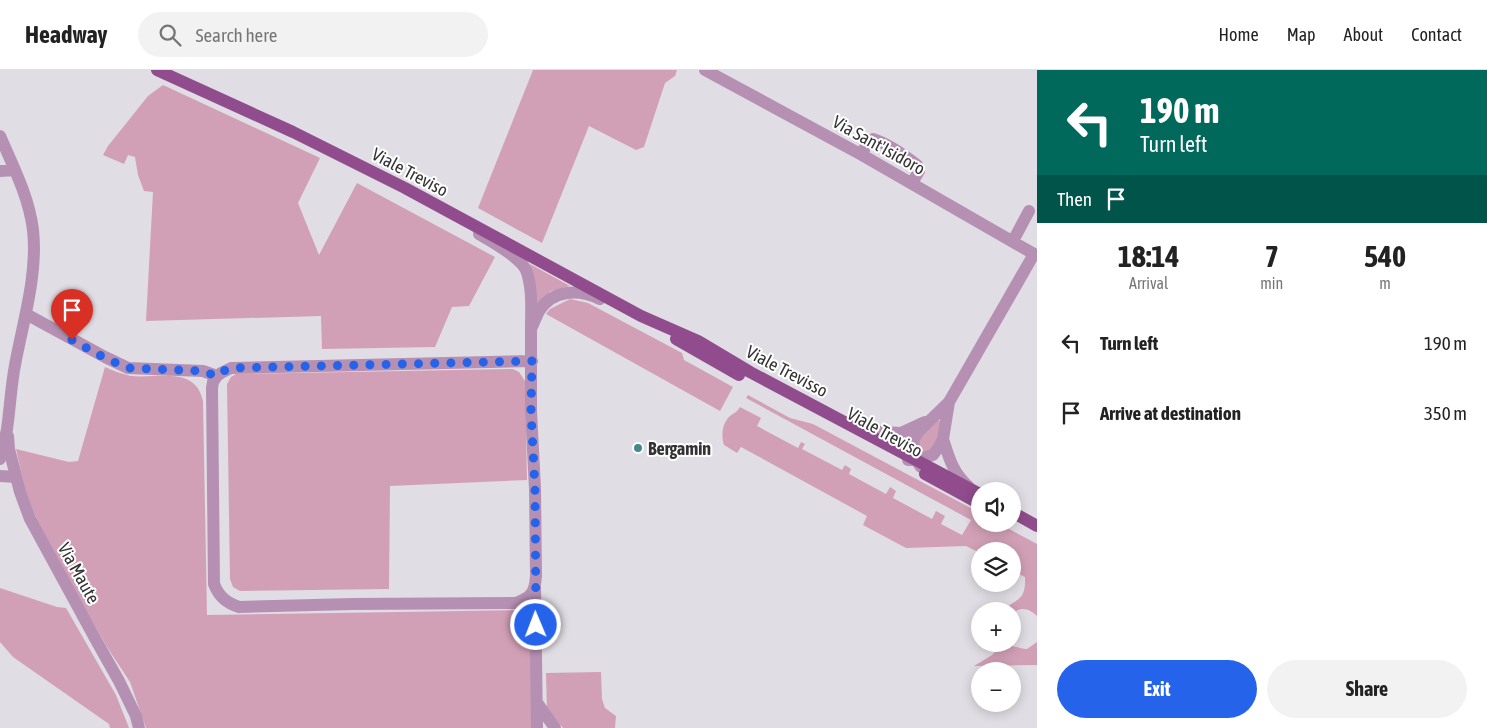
<!DOCTYPE html>
<meta charset="utf-8">
<style>
:root{--surface:#fff;--page:#f2f2f2;--text:#222;--muted:#767676;--line:#e0e0e0;--accent:#2563eb}
body{margin:0;font-family:"Asap Condensed",sans-serif;background:var(--page);color:var(--text);height:100vh;display:flex;flex-direction:column;font-size:19px;white-space:nowrap}
*{box-sizing:border-box;margin:0}
p{font-size:16px;color:var(--muted)}
.icon{flex:none;width:28px;height:28px;fill:none;stroke:currentColor;stroke-width:2;stroke-linecap:round;stroke-linejoin:round}
.map{position:relative;flex:1;overflow:hidden}
.details{display:flex;flex-direction:column;background:var(--surface);width:450px}
.details>*{flex:none}
.hud{background:#00695c;color:#fff;overflow:hidden}
.controls{position:absolute;left:971px;top:412px;display:grid;gap:10px}
.controls a{display:grid;place-items:center;width:50px;height:50px;border-radius:50%;background:var(--surface);box-shadow:0 2px 12px #0003;font-size:25px}
.pin{position:absolute;display:grid;place-items:center;width:42px;height:42px;color:#fff;margin:-51px -21px;border-radius:50% 50% 50% 0;rotate:-45deg;box-shadow:0 0 5px #0007}
.pin .icon{rotate:45deg}
.me{position:absolute;width:55px;margin:-28px;rotate:359deg;stroke-linejoin:round;filter:drop-shadow(0 0 4px #0008)}
.turn{display:flex;align-items:center;gap:18px;height:105px;padding:0 20px;font-size:22px}
.turn .icon{width:65px;height:65px;stroke-width:2.5}
.turn b{display:block;font-size:35px;line-height:42px}
.then{display:flex;align-items:center;height:48px;padding:0 20px;background:#0003;gap:10px;font-size:19px}
.eta{display:flex;justify-content:space-evenly;align-items:center;height:85px;text-align:center}
.eta b{font-size:30px;font-weight:700;line-height:35px}
.action{display:flex;gap:10px;margin-top:auto;padding:10px 20px}
.action a{flex:1;height:58px;border-radius:30px;background:var(--accent);color:#fff;font-size:20px;font-weight:700;line-height:58px;text-align:center}
.action a+a{background:var(--page);color:var(--text)}
ul{padding:0;list-style:none}
li{display:flex;align-items:center;gap:15px;height:70px;padding:0 20px}
li div{flex:1}
li b{display:block;font-size:19px}
li em{font-style:normal}
header{display:flex;align-items:center;gap:30px;box-sizing:border-box;height:70px;padding:0 25px;background:var(--surface);border-bottom:1px solid var(--line)}
header strong{font-size:24px}
nav{display:flex;gap:28px;margin-inline-start:auto;font-size:18px}
.search{width:350px;height:45px;background:var(--page);display:flex;align-items:center;gap:12px;box-sizing:border-box;padding:0 18px;border-radius:28px;color:var(--muted);font-size:19px}
main{display:flex;flex:1;min-height:0}
.map>svg:first-child{display:block}
.green{fill:#d2a0b6}
.lines{fill:none;stroke-linecap:round;stroke-linejoin:round}
.minor{stroke:#b690b3;stroke-width:12}
.major{stroke:#904c8c;stroke-width:12}
.route{stroke:#2563eb;stroke-width:9;stroke-dasharray:0 16.2}
.poi-dot{fill:#41898b;stroke:#fff;stroke-width:2}
.labels{text-anchor:middle;dominant-baseline:central;stroke-width:4;stroke-linejoin:round;paint-order:stroke}
.street-label{font-size:18px;fill:#333234;stroke:#fff}
.poi-label{font-size:18px;font-weight:bold;fill:#333234;stroke:#fff;text-anchor:start}
</style>
<header>
<strong>Headway</strong>
<div class="search"><svg class="icon" aria-label="search" viewBox="0 0 24 24"><circle cx="10" cy="10" r="6"/><path d="M15 15l6 6"/></svg>Search here</div>
<nav><a>Home</a><a>Map</a><a>About</a><a>Contact</a></nav>
</header>
<main>
<div class="map">
<svg width="1037" height="658" viewBox="0 0 1037 658">
<rect width="100%" height="100%" fill="#e0dde4"/>
<path class="green" d="M533,0H677L675,6L665,13L644,77L636,80L589,56L542,173L478,138Z
M163,15L320,88L298,133L319,185L357,113L495,187L469,236L452,237L435,277L322,279L321,246L146,251L153,122L144,121L138,105L135,87L128,85L124,94L103,85L108,76L148,26Z
M530,194L570,216L551,221L535,236L533,203Z
M570,229L588,233L682,283L684,290L733,317L720,341L546,244L550,239Z
M105,297C113,301 122,304 131,306C158,309 195,295 203,331L207,545L519,540L528,546L530,549L534,658H146L130,612L107,577L42,463L25,420L16,379L69,392L78,391Z
M513,299L519,302L525,311L527,410L390,416L389,519L240,521L233,517L230,509L227,314L231,307L236,304Z
M748,325L790,348L813,354L980,443V454H1000L1037,474V546C1030,539 1021,536 1013,543L1012,541H1003C1017,527 1026,532 1025,507L1013,501L1012,481H980V483L966,476L906,478L863,455L867,446L741,377L737,383L724,375C721,366 722,355 728,348C732,343 736,344 740,337L761,348L757,356L798,378L801,372L805,374L802,379L842,400L845,395L851,399L849,404L886,424L890,417L896,421L893,428L932,449L936,441L945,446L941,454L962,465L971,450L746,328Z
M937,349L940,351V356L935,379L920,387L918,369Z
M0,518L57,537L66,538L116,625L129,658H110L109,654L13,587L0,572Z
M1037,572V595L974,596L992,585L1000,577L998,574C1009,574 1016,578 1027,579Z
M601,602L602,629L605,638L616,646L615,658H563L547,640L546,603Z"/>
<g class="lines">
<path class="minor" d="M705,0L862,85L1034,184L949,332L919,361L913,370L916,390L921,397
M0,66C13,96 29,127 33,160C38,204 23,252 15,295C11,316 10,338 7,359C5,369 2,379 0,389
M862,85L867,72L873,69C889,74 904,85 917,95L919,101L912,113
M0,101L15,100
M479,164C491,171 520,187 526,200C533,218 531,241 531,259C534,253 536,247 539,241C553,219 579,219 600,229
M1013,171L1029,141
M26,244L105,287L128,298L203,301L217,306L221,303L231,298L532,291
M217,306L213,312L212,318L214,514C219,527 227,533 239,537L353,534L516,533C531,528 535,522 536,506L535,419L531,341V259
M862,361L901,363L925,352
M8,366L9,379L20,422L30,449L97,572L119,611L136,646L139,658
M943,369C949,388 953,403 968,416
M908,390H916L933,385L939,377L943,369L949,332
M0,406L16,407
M535,517L537,658
M538,634L555,658"/>
<path class="major" d="M157,0L293,62L405,118L641,246L698,271L750,302L980,424
M676,269L739,305
M925,404L980,434
M1012,442L1037,456"/>
</g>
<g class="lines">
<path class="route" d="M72,270L105,288L128,298L203,301L216,306L221,302L231,298L532,291L531,341L535,419L536,555"/>
</g>
<circle class="poi-dot" cx="638" cy="378" r="5"/>
<g class="labels">
<g class="street-label">
<text transform="translate(879 75) rotate(29)">Via Sant'Isidoro</text>
<text transform="translate(410 102) rotate(28)">Viale Treviso</text>
<text transform="translate(787 301) rotate(28)">Viale Trevisso</text>
<text transform="translate(885 362) rotate(29)">Viale Treviso</text>
<text transform="translate(79 503) rotate(61)">Via Maute</text>
</g>
<g class="poi-label">
<text x="648" y="378">Bergamin</text>
</g>
</g>
</svg>
<div class="controls">
<a><svg class="icon" aria-label="sound" viewBox="0 0 24 24"><path d="M4 9h4l5-4v14l-5-4H4zM17 9q2 3 0 6"/></svg></a>
<a><svg class="icon" aria-label="layers" viewBox="0 0 24 24"><path d="M12 4l9 5-9 5-9-5zM3 14l9 5 9-5"/></svg></a>
<a>+</a>
<a>−</a>
</div>
<div class="pin" style="left:72px;top:270px;background:#d93025"><svg class="icon" aria-label="arrive" viewBox="0 0 24 24"><path d="M6 21V4h12l-3 4 3 4H6"/></svg></div>
<svg class="me" style="left:536px;top:555px" viewBox="-20 -20 40 40"><circle r="17" fill="#2563eb" stroke="#fff" stroke-width="3"/><path d="M0-11L8 9 0 5-8 9z" fill="#fff"/></svg>
</div>
<section class="details">
<div class="hud">
<div class="turn"><svg class="icon" aria-label="left" viewBox="0 0 24 24"><path d="M17 20v-9H6M10 6l-5 5 5 5"/></svg><div><b>190 m</b>Turn left</div></div>
<div class="then">Then<svg class="icon" aria-label="arrive" viewBox="0 0 24 24"><path d="M6 21V4h12l-3 4 3 4H6"/></svg></div>
</div>
<div class="eta">
<div><b>18:14</b><p>Arrival</p></div>
<div><b>7</b><p>min</p></div>
<div><b>540</b><p>m</p></div>
</div>
<ul>
<li><svg class="icon" aria-label="left" viewBox="0 0 24 24"><path d="M17 20v-9H6M10 6l-5 5 5 5"/></svg><div><b>Turn left</b></div><em>190 m</em></li>
<li><svg class="icon" aria-label="arrive" viewBox="0 0 24 24"><path d="M6 21V4h12l-3 4 3 4H6"/></svg><div><b>Arrive at destination</b></div><em>350 m</em></li>
</ul>
<div class="action"><a>Exit</a><a>Share</a></div>
</section>
</main>
